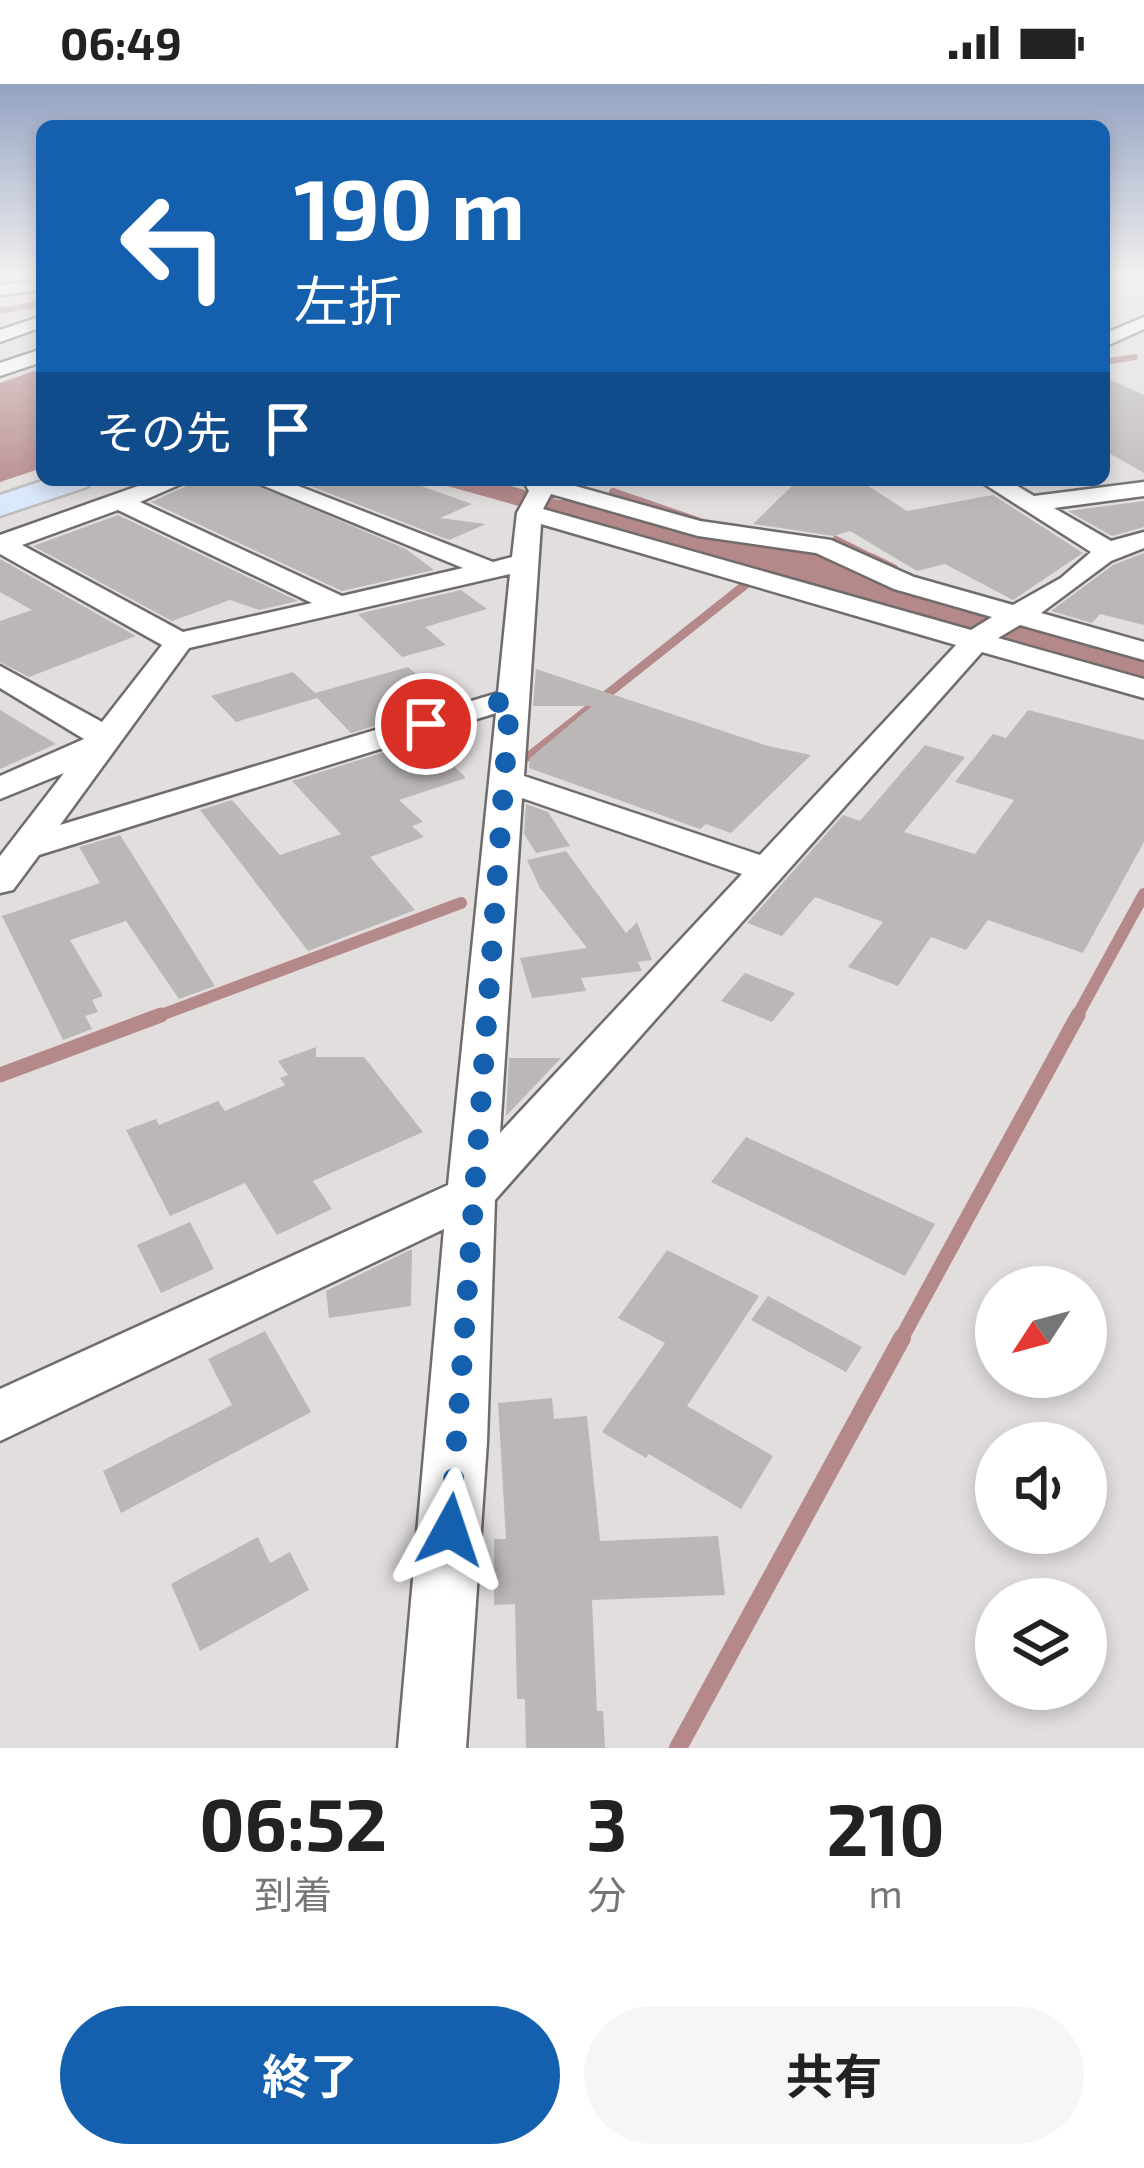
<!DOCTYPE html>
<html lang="ja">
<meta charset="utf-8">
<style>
:root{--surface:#fff;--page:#f6f6f6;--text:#222;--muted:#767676;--accent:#1460af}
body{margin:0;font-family:"Exo 2","Noto Sans JP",sans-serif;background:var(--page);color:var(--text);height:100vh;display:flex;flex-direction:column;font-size:45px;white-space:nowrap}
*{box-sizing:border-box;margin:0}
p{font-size:39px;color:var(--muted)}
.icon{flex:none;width:66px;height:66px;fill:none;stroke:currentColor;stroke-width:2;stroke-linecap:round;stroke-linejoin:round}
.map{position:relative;height:1664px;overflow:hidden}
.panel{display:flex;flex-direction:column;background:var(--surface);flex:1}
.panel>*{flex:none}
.guide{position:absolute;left:36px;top:36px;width:1074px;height:366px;border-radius:18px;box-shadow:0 6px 18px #0003;background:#1460af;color:#fff;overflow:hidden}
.needle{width:78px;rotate:234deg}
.tools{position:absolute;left:975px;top:1182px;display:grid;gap:24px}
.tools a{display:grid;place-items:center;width:132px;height:132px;border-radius:50%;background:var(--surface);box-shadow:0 6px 18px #0003;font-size:60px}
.pin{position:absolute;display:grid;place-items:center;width:102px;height:102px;color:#fff;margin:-51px;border:6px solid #fff;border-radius:50%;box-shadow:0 3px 12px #0007}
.me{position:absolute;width:132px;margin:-66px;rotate:5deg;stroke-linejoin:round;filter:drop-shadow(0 0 9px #0008)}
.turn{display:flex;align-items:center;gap:42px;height:252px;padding:0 60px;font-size:54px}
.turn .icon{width:156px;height:156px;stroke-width:2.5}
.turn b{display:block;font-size:84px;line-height:102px}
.then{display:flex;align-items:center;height:114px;padding:0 60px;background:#0003;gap:24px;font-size:45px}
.eta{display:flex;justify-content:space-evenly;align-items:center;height:204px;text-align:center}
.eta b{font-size:72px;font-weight:700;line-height:84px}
.button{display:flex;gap:24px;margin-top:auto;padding:24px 60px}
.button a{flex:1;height:138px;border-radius:72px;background:var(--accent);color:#fff;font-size:48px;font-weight:700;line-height:138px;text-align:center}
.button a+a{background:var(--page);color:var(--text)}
.status{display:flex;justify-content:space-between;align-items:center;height:84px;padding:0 60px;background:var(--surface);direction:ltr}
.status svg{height:33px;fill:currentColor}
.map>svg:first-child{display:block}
.water{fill:#b5888a}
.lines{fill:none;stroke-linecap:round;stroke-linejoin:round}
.stream-far5{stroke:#b5888a;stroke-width:6}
.stream-far4{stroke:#b5888a;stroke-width:8}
.stream-far3{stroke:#b5888a;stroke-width:9}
.stream-far2{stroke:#b5888a;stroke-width:12}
.stream-far1{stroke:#b5888a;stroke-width:15}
.stream{stroke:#b5888a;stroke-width:18}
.building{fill:#bbb7b7}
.minor-casing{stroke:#706c6c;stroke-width:5}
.major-casing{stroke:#bcbbbb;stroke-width:5}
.minor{fill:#fff;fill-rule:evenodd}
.major{fill:#d9e8fc;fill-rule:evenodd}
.route{stroke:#1460af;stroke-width:21;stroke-dasharray:0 37.8}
</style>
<div class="status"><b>06:49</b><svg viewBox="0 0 49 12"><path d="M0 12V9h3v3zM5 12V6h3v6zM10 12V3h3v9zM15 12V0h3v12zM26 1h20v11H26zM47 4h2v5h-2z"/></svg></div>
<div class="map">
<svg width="1144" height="1664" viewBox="0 0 1144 1664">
<rect width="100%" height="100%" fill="#e2dede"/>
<path class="water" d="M42,284V384L0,398V299Z
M426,396H490L559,416H591L817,467L892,501L968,526L1144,575V597Z"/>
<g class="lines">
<path class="stream-far5" d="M0,227L42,219
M1104,278L1135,273"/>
<path class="stream-far4" d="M613,408L703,439
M836,456L878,477"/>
<path class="stream-far3" d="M872,474L894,485
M528,673L750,497"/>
<path class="stream-far2" d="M153,934L461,819
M1076,934L1144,810"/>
<path class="stream-far1" d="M0,991L161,931
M900,1257L1078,931"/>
<path class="stream" d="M678,1664L902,1254"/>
</g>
<path class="building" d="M1104,293L1144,311V389L1104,366Z
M200,396H246L406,465L434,486L342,507L151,418Z
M295,396H404L472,420L440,434L486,440L449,456Z
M827,396H859L907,427L993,411L1083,469L1013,516L945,480L917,487L850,447L834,452L753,440L792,402Z
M1144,417V443L1112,452L1068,427Z
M118,431L298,517L259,526L230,516L172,537L33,462Z
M1144,469V541L1100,530L1092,539L1051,527L1113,481Z
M0,475L136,552L29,593L0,578V537L32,526L0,508Z
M461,506L487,525L425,543L446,561L402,573L358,530Z
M408,583L449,619L351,649L317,614L236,638L211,612L293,588L315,609Z
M536,585L768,662L811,671L731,749L706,740L700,745L529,684L530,674L592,622H533Z
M0,626L56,660L0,685Z
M1028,626L1144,656V758L1083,869L988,836L966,866L931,853L898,902L848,883L883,838L815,813L782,852L747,839L843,731L860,737L925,661L965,673L904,748L975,770L1014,716L955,698L993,650L1006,654Z
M426,655L466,694L399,716L423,738L412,742L424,753L370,773L415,826L308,867L200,726L232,716L280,771L341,750L292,697Z
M526,720L548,728L570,762L536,769L524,750Z
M120,751L215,902L179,915L126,837L70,856L103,912L92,916L98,928L85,932L92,945L63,956L2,832L100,799L79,763Z
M566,767L626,849L637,838L652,876L638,878L642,887L581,894L586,907L532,914L520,874L587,864L540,804L527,776Z
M745,889L795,909L772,938L721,917Z
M316,963V973H364L423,1048L313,1097L332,1125L277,1151L245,1099L170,1132L126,1046L156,1035L159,1041L218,1017L225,1027L285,1001L280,994L288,991L278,977Z
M509,974H561L506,1032Z
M746,1053L935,1140L905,1192L711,1098Z
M190,1138L214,1185L161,1209L137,1161Z
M412,1165L411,1222L329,1234L326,1207Z
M667,1166L759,1212L687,1322L773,1372L741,1425L649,1370L646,1374L602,1348L665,1259L618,1234Z
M768,1212L862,1263L846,1288L751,1236Z
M265,1247L311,1328L121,1429L103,1387L232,1321L208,1275Z
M552,1314L554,1335L587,1332L600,1457L718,1452L725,1511L592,1516L597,1627H603L605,1664H526L525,1615H517L515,1520L494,1521V1455H506L498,1319Z
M258,1453L270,1479L290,1468L309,1506L200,1567L171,1500Z"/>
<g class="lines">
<defs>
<path id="minor" d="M42,196V206L0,211V201Z
M42,232V243L0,258V246Z
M1144,233V245L1104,263V250Z
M42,265V278L0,292V279Z
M155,396H190L140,418L342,512L463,484L250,396H283L493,478L512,473L517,429L529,407L523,396H554L700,437L831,456L914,493L1013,521L1061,494L1091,468L978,396H1007L1034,412L1144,398V412L1054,424L1111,457L1144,448V464L1111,477L1041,529L1144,558V576L1020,541L998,554L1144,595V614L982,568L495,1116L487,1358L466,1664H398L444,1145L0,1357V1305L448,1101L496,629L39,771L13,806L0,809V772L64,689L0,715V692L84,655L0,604V582L102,638L162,561L0,470V451ZM551,410L698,452L816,469L894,505L992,533L971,546L543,425ZM118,426L312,519L183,548L22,461ZM541,440L956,561L760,771L524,692ZM510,490L498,609L60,741L189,564ZM522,714L742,790L500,1049Z"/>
<path id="major" d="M45,396H92L87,403L0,432V411Z"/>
</defs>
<use href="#minor" class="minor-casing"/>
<use href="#major" class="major-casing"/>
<use href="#minor" class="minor"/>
<use href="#major" class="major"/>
</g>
<linearGradient id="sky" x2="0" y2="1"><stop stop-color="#93a2c2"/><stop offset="0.45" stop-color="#f2f0f0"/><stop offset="1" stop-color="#f2f0f0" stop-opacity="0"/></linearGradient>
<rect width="1144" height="423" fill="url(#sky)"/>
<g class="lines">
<path class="route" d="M426,640L510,615L450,1446"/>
</g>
</svg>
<div class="tools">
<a><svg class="needle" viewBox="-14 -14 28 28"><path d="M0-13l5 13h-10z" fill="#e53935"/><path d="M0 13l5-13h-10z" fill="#767676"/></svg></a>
<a><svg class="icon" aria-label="sound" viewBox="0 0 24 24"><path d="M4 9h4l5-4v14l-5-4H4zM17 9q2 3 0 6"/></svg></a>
<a><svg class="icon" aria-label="layers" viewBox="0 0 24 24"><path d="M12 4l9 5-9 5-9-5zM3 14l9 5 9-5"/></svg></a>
</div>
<div class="pin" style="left:426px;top:640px;background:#d93025"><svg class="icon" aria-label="arrive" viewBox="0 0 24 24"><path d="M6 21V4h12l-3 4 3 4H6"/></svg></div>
<svg class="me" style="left:450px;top:1446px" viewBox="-20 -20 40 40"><path d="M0-17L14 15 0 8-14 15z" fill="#1460af" stroke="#fff" stroke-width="4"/></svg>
<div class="guide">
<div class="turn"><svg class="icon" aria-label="left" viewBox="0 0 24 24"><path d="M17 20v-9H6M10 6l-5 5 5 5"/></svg><div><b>190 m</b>左折</div></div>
<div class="then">その先<svg class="icon" aria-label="arrive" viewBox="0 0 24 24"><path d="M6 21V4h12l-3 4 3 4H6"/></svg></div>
</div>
</div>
<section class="panel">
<div class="eta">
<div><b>06:52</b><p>到着</p></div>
<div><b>3</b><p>分</p></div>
<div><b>210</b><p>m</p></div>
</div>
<div class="button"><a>終了</a><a>共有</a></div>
</section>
